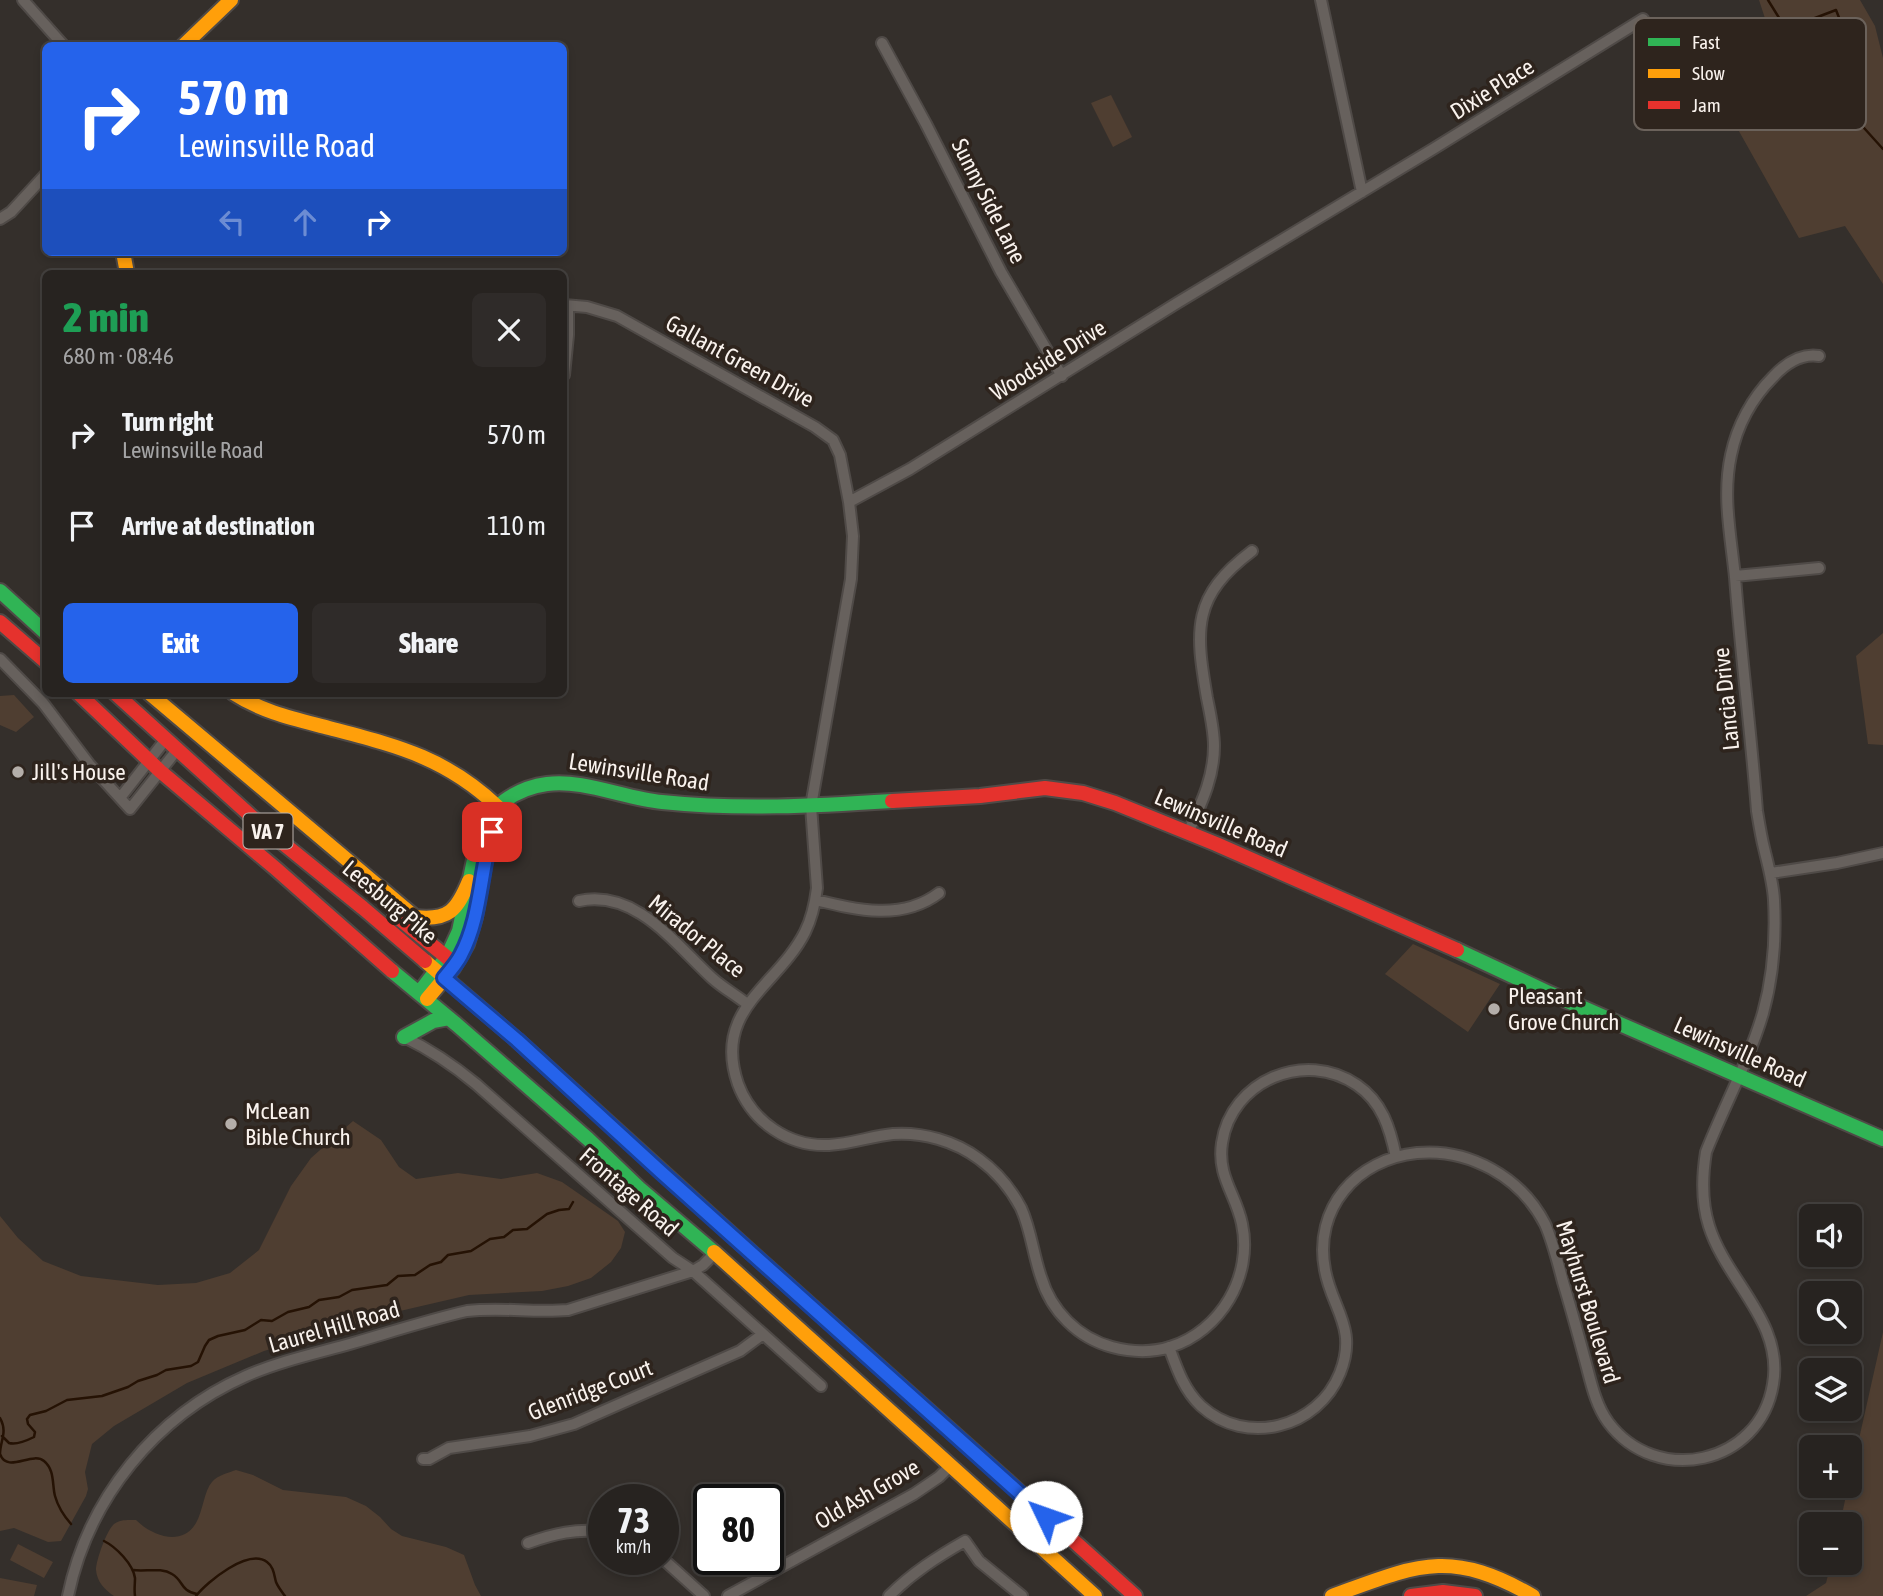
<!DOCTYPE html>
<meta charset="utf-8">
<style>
:root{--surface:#272320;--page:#2f2b29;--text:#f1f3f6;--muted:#a4a4a5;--line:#43403e;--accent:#2563eb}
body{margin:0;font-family:"Asap Condensed",sans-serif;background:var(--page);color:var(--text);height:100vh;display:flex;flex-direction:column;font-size:26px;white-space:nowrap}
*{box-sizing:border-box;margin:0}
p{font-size:23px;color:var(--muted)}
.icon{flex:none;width:38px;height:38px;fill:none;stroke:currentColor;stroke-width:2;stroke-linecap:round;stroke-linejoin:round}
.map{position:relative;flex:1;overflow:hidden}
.details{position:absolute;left:42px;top:270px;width:525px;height:427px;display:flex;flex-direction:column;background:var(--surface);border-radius:10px;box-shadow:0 4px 10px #0003,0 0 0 2px var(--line)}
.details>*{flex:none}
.hud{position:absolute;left:42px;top:42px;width:525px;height:214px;border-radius:10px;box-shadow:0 4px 10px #0003,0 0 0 2px var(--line);background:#2563eb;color:#fff;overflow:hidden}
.fabs{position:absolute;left:1799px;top:1204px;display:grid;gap:14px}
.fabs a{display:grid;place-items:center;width:63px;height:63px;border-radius:10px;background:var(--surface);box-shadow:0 4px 10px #0003,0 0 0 2px var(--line);font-size:35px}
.speed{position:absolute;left:588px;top:1484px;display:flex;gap:14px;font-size:35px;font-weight:700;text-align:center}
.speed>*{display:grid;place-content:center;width:91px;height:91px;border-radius:50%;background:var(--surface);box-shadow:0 4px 10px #0003,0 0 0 2px var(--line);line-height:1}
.speed small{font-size:18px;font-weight:400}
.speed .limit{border:4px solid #111;border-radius:10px;background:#fff;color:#111}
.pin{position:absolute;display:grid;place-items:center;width:60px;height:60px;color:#fff;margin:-30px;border-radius:14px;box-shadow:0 4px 10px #0006}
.me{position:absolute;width:77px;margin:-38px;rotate:312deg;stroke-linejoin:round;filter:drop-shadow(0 0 5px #0008)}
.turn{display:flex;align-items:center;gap:24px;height:147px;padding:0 21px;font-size:32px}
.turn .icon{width:91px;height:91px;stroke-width:2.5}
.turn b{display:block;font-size:49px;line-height:60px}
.lanes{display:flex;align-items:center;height:66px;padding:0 21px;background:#0003;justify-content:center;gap:35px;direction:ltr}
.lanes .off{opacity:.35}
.round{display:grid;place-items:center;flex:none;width:74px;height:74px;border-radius:10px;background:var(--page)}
.headline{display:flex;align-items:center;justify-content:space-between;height:119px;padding:0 21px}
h1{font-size:42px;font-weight:800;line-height:52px;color:#1e9e55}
.button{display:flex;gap:14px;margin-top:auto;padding:14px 21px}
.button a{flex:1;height:80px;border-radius:10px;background:var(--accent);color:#fff;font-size:28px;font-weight:800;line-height:80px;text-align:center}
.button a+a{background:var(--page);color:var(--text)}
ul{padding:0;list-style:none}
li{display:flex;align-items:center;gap:21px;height:91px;padding:0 21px}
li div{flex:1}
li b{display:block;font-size:26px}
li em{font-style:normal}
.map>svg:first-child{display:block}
.green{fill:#4f3e31}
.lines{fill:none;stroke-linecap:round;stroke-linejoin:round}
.stream{stroke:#251204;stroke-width:2.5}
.street-casing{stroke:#4f4a47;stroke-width:14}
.fast-casing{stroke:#4f4a47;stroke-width:18}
.slow-casing{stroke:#4f4a47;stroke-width:18}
.jam-casing{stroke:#4f4a47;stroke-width:18}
.street{stroke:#67615d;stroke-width:10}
.fast{stroke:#30b455;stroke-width:14}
.slow{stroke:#ff9f0a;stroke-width:14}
.jam{stroke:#e5322d;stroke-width:14}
.route-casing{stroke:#184099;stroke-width:18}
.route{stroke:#2563eb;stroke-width:12}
.poi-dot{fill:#b4aea9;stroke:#2e241d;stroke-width:2.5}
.labels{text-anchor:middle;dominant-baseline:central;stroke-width:7;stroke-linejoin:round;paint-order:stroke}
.shield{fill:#2e241d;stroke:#bcb4af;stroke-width:2}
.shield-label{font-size:21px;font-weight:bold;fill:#f9f2ed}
.street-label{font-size:23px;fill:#f9f2ed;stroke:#2e241d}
.poi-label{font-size:23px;fill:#f9f2ed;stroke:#2e241d;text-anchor:start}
.key{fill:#2e241d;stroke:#6b625b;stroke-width:2}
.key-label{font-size:19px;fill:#f9f2ed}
</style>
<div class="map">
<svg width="1883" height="1596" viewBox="0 0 1883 1596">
<rect width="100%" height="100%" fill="#342f2b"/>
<path class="green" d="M1759,0H1860L1875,26L1883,58V284L1845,226L1799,238L1731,117L1776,52Z
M1111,95L1132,137L1113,147L1091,103Z
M1883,633V745L1868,744L1856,656Z
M14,695L34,717L16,732L0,725V696Z
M1413,944L1500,984L1468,1032L1385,974Z
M353,1121L381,1140L399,1167L416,1179L458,1173L501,1179L537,1173L562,1182L618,1221L625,1232L621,1248L611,1262L591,1278L568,1286L542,1291L469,1295L387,1314L264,1351L187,1383L114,1426L92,1444L85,1472L88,1489L86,1496L61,1541L48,1542L14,1528L0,1531V1216L18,1238L43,1261L81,1276L158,1285L196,1283L230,1273L259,1250L291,1186L311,1158Z
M1883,1332V1596H1806L1826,1583L1831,1563H1850V1524H1840L1848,1486H1850V1479Z
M236,1470L253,1475L283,1490L346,1497L366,1506L380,1517L391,1529L402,1536L446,1547L464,1555L475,1585L481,1596H114C105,1590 97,1582 96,1570C96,1560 107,1530 114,1524C120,1519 129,1520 136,1520C152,1536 182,1547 196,1523C203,1511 204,1491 212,1482C218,1475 228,1473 236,1470Z
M18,1544L53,1562L44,1578L10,1560Z
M0,1578L37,1585L34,1596H0Z"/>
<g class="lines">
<path class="stream" d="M1768,0L1786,29L1836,10L1862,76L1846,108L1883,149
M0,1418C8,1432 0,1441 0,1454C7,1474 32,1451 44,1461C55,1470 52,1485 55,1496C58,1507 64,1516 71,1524
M2,1436C3,1437 8,1442 9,1443C16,1445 28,1440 34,1437L35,1432L28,1424L27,1419L30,1415L46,1411L67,1400L102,1396L128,1387L138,1381L157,1375L166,1370L191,1366L198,1362L205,1346L209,1340L218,1336L245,1330L261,1320L272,1321L288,1312L309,1307L319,1300L339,1297L352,1290L387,1285L398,1276L415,1275L430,1265L441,1262L448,1255L471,1251L490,1239L504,1237L513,1230L527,1229L547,1214L559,1210L569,1209L573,1202
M104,1541C116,1547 133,1564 135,1578C135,1584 134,1590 135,1596
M133,1570C145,1572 161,1567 172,1574C184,1581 180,1591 197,1594
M196,1596C207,1582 248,1548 267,1562C274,1567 274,1575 276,1582C278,1587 282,1592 285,1596"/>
<defs>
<path id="street" d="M23,0L64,46
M1321,0L1362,192
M882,43L926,124L1001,272L1062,376
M0,219L11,212L46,174
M564,305L587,307L617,316L815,427L833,440L840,455L849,502L853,536L851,579L811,806L817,888C815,904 812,918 805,932C778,986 712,1009 738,1084C752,1122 789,1147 829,1145C851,1144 872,1136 893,1134C923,1132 955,1141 979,1159C997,1172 1011,1189 1021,1208C1031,1230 1033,1254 1041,1277C1051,1311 1078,1338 1112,1347C1131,1352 1151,1353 1170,1347C1221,1331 1253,1276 1242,1224C1236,1194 1217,1177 1222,1143C1231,1081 1305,1049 1357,1085C1382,1102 1390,1128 1396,1157
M564,375L568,335V306
M849,502L910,469L1177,303L1433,149L1643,19
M1735,576L1819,568
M0,659L43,703L89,764L130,809L177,750
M120,798L166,739
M1188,833C1201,804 1214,778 1214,746C1214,730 1210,713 1207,698C1195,629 1192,596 1252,551
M1771,873L1837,863L1883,853
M816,900C857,910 902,921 939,893
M579,901C636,889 675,944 712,978C723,988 736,995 747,1004
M404,1037C431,1050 453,1065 476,1084L673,1258L693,1271L821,1386
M1169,1347C1177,1369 1184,1390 1201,1406C1246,1447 1318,1428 1340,1373C1358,1328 1332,1309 1325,1270C1313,1208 1357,1159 1417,1153C1469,1148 1521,1177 1545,1224C1553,1242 1558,1263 1563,1282C1571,1308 1578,1334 1585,1360C1591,1382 1595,1404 1608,1422C1656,1487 1760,1465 1773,1384C1784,1322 1726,1281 1709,1226C1701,1201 1702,1177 1706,1152C1724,1106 1749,1061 1763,1013C1773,977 1776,937 1774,900C1773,882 1768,865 1764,848C1761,836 1759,823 1757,811C1751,733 1741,655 1735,577C1731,537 1722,496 1731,455C1737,426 1752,398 1773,377C1785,364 1800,353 1819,356
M423,1459H429L449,1448L530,1436L574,1424L740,1351L763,1334
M528,1543C553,1534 577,1528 604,1532
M663,1559L704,1596
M68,1596C88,1499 155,1416 246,1376C280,1361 318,1353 353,1343C391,1332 428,1320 467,1311C501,1307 534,1313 568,1310L693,1271L703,1265L715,1253
M728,1596L914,1494L939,1477L951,1465
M889,1596C912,1573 937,1557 965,1541L979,1561L1022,1596"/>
<path id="fast" d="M0,591L46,633
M1457,950L1549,993L1883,1139
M392,971L456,1024L588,1139L639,1188L714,1252
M419,993L448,955L459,931L479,836C487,807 517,788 547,784C583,779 626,799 662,802C739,810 815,806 892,801
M404,1037L433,1021L449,1018
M743,1245L1007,1481"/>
<path id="slow" d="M183,46L231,0
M123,252L127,273
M149,693L415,917C449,921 457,910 469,881
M233,693C262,712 295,719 329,728C397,746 445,757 498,807
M425,961L517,1040L743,1245
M427,999L453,968L467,944L475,917L487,849L498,807
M714,1252L1095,1596
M1332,1596C1417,1565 1449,1548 1533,1596"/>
<path id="jam" d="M0,622L46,662
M78,693L160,771L275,868L392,971
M115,693L263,827L363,908L425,961
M892,801L980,796L1045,788L1083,793L1115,803L1216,844L1457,950
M395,915L455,964
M1007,1481L1135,1596
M1411,1596L1443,1592L1475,1596"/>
</defs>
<use href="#street" class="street-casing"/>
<use href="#fast" class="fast-casing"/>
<use href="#slow" class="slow-casing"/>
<use href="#jam" class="jam-casing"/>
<use href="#street" class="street"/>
<use href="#fast" class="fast"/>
<use href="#slow" class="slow"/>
<use href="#jam" class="jam"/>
</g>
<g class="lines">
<defs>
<path id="route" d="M492,832C480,872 481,918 461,955C457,963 450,971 444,978L517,1040L661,1172L1046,1517"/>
</defs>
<use href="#route" class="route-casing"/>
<use href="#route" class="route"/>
</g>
<g class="poi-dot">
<circle cx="18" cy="772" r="7"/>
<circle cx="1494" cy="1009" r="7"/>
<circle cx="231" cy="1124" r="7"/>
</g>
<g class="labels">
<rect class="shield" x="243.5" y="813.5" width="49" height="35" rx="5"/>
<g class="shield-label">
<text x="268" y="831">VA 7</text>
</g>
<g class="street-label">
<text transform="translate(1492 89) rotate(-32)">Dixie Place</text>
<text transform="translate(989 201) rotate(63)">Sunny Side Lane</text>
<text transform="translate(1048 360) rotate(-32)">Woodside Drive</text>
<text transform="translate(740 361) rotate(29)">Gallant Green Drive</text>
<text transform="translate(1726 699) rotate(-96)">Lancia Drive</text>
<text transform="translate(639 772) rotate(9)">Lewinsville Road</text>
<text transform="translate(1221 823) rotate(23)">Lewinsville Road</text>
<text transform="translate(390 902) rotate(40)">Leesburg Pike</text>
<text transform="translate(697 936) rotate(39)">Mirador Place</text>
<text transform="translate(1740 1052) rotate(24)">Lewinsville Road</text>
<text transform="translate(629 1192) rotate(41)">Frontage Road</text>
<text transform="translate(1588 1302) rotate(73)">Mayhurst Boulevard</text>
<text transform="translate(334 1327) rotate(-16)">Laurel Hill Road</text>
<text transform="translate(590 1390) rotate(-21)">Glenridge Court</text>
<text transform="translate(867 1494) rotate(-30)">Old Ash Grove</text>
</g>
<g class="poi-label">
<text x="32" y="772">Jill's House</text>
<text x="1508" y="996">Pleasant<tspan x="1508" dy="26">Grove Church</tspan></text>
<text x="245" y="1111">McLean<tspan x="245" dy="26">Bible Church</tspan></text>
</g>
</g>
<rect x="1634" y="18" width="232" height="112" rx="10" class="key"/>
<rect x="1648" y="38" width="32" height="8" fill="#30b455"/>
<rect x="1648" y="69" width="32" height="9" fill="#ff9f0a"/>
<rect x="1648" y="101" width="32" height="8" fill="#e5322d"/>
<g class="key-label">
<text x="1692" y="49">Fast</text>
<text x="1692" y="80">Slow</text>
<text x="1692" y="112">Jam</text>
</g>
</svg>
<div class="fabs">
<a><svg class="icon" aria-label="sound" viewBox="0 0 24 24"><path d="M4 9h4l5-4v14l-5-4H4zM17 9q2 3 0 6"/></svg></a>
<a><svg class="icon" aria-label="search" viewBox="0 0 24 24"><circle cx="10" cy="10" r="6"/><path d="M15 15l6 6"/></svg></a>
<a><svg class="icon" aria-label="layers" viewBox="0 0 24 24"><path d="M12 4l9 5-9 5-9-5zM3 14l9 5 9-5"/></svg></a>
<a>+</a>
<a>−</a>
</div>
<div class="speed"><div>73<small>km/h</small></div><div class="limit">80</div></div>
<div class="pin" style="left:492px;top:832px;background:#d93025"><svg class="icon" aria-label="arrive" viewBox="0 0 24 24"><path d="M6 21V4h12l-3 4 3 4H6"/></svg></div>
<svg class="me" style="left:1046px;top:1517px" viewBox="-20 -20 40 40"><circle r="19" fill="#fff"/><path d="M0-13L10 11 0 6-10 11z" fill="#2563eb"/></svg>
<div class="hud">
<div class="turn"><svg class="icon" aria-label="right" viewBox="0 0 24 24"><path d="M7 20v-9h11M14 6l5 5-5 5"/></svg><div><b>570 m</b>Lewinsville Road</div></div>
<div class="lanes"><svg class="icon off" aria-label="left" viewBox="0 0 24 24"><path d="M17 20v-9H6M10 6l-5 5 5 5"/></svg><svg class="icon off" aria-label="ahead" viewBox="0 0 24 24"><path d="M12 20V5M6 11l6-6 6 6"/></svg><svg class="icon" aria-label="right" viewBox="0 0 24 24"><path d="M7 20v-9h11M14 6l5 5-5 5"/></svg></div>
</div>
<section class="details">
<div class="headline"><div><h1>2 min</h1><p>680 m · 08:46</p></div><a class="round"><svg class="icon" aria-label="close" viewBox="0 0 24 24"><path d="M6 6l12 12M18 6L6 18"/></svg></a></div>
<ul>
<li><svg class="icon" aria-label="right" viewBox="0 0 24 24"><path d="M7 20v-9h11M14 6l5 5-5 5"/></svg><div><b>Turn right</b><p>Lewinsville Road</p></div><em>570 m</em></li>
<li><svg class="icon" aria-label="arrive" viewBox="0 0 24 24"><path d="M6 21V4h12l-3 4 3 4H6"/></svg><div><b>Arrive at destination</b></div><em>110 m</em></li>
</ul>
<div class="button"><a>Exit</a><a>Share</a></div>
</section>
</div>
